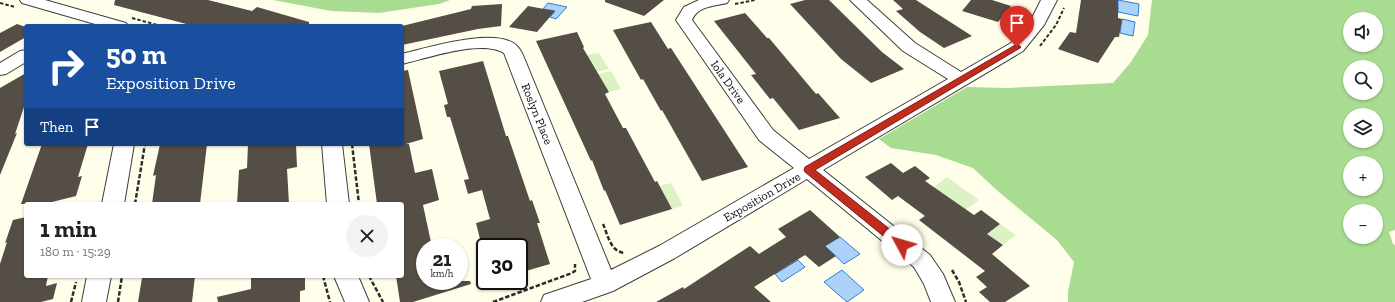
<!DOCTYPE html>
<meta charset="utf-8">
<style>
:root{--surface:#fff;--page:#f2f2f2;--text:#202124;--muted:#757577}
body{margin:0;font-family:"Zilla Slab",serif;background:var(--page);color:var(--text);height:100vh;display:flex;flex-direction:column;font-size:15px;white-space:nowrap}
*{box-sizing:border-box;margin:0}
p{font-size:13px;color:var(--muted)}
.icon{flex:none;width:22px;height:22px;fill:none;stroke:currentColor;stroke-width:2;stroke-linecap:round;stroke-linejoin:round}
.map{position:relative;flex:1;overflow:hidden}
.drawer{position:absolute;left:24px;top:202px;width:380px;height:76px;display:flex;flex-direction:column;background:var(--surface);border-radius:4px;box-shadow:0 1px 3px #0004}
.drawer>*{flex:none}
.guide{position:absolute;left:24px;top:24px;width:380px;height:122px;border-radius:4px;box-shadow:0 1px 3px #0004;background:#1a4fa0;color:#fff;overflow:hidden}
.tools{position:absolute;left:1343px;top:12px;display:grid;gap:8px}
.tools a{display:grid;place-items:center;width:40px;height:40px;border-radius:50%;background:var(--surface);box-shadow:0 1px 3px #0004;font-size:20px}
.speed{position:absolute;left:416px;top:238px;display:flex;gap:8px;font-size:20px;font-weight:700;text-align:center}
.speed>*{display:grid;place-content:center;width:52px;height:52px;border-radius:50%;background:var(--surface);box-shadow:0 1px 3px #0004;line-height:1}
.speed small{font-size:10px;font-weight:400}
.speed .limit{border:2px solid #111;border-radius:6px;background:#fff;color:#111}
.pin{position:absolute;display:grid;place-items:center;width:34px;height:34px;color:#fff;margin:-41px -17px;border-radius:50% 50% 50% 0;rotate:-45deg;box-shadow:0 0 4px #0007}
.pin .icon{rotate:45deg}
.me{position:absolute;width:44px;margin:-22px;rotate:309deg;stroke-linejoin:round;filter:drop-shadow(0 0 3px #0008)}
.turn{display:flex;align-items:center;gap:14px;height:84px;padding:0 16px;font-size:18px}
.turn .icon{width:52px;height:52px;stroke-width:2.5}
.turn b{display:block;font-size:28px;line-height:34px}
.then{display:flex;align-items:center;height:38px;padding:0 16px;background:#0003;gap:8px;font-size:15px}
.round{display:grid;place-items:center;flex:none;width:42px;height:42px;border-radius:21px;background:var(--page)}
.summary{display:flex;align-items:center;justify-content:space-between;height:68px;padding:0 16px}
h1{font-size:24px;font-weight:700;line-height:30px}
.map>svg:first-child{display:block}
.forest{fill:#a8dc90;fill-rule:evenodd}
.pitch{fill:#dcf1c4}
.water{fill:#acd2f9;stroke:#2f7cd4}
.building{fill:#544e47}
.lines{fill:none;stroke-linecap:round;stroke-linejoin:round}
.minor-casing{stroke:#3e3e3e;stroke-width:2}
.path-far1{stroke:#2d2d2d;stroke-width:2;stroke-dasharray:3.5 2;stroke-linecap:butt}
.path{stroke:#2d2d2d;stroke-width:2.5;stroke-dasharray:4.5 2;stroke-linecap:butt}
.minor{fill:#fff;fill-rule:evenodd}
.route{fill:#c12c1d;stroke:#7d1d13}
.labels{text-anchor:middle;dominant-baseline:central;stroke-width:4;stroke-linejoin:round;paint-order:stroke}
.street-label{font-size:12px;fill:#0b0b0b;stroke:#fff}
</style>
<div class="map">
<svg width="1395" height="302" viewBox="0 0 1395 302">
<rect width="100%" height="100%" fill="#fffeea"/>
<path class="forest" d="M273,0H450L439,4L379,13L331,11Z
M1152,0H1395V230L1389,232L1393,244L1395,245V302H1068V292L1074,262L1057,240L1000,193L973,168L936,155L891,148L879,139L967,87L1008,88L1113,83L1131,62L1148,35ZM1350,19H1376V45H1350ZM1350,67H1376V93H1350ZM1350,115H1376V141H1350ZM1350,163H1376V189H1350ZM1350,211H1376V237H1350Z"/>
<path class="pitch" d="M599,53L609,69L596,72L587,55Z
M611,71L621,89L609,92L600,76L596,77L594,75Z
M947,177L979,200L965,210L934,187Z
M671,183L683,206L672,209L660,186Z
M1000,224L1016,235L1003,245L987,234Z"/>
<path class="water" d="M1118,0L1139,4L1138,16L1118,12Z
M548,3L567,7L556,19L550,17L555,11L543,9Z
M1122,19L1135,22L1133,36L1120,33Z
M840,237L860,254L844,264L825,246Z
M798,260L805,267L782,282L775,274Z
M842,270L864,290L847,302L824,282Z"/>
<path class="building" d="M115,0H208L252,11L257,7L309,22V26H194L114,5Z
M605,0H664L644,16L605,2Z
M805,0H829L882,52L904,69L871,83L841,59L790,4Z
M893,0H916L972,36L944,48L920,32L896,11L903,9Z
M971,0H992L1011,6L998,22L962,11Z
M1081,0H1118V18L1122,19L1119,37H1115L1098,63L1058,49L1070,32L1076,33Z
M502,4L501,26L478,29L402,45V26L471,9L472,6Z
M528,6L555,11L537,32L509,27Z
M745,13L767,38H769L816,94L818,93L840,118L799,130L773,98L770,99L751,75L756,74L714,21Z
M651,22L668,49L671,48L748,167L702,181L662,110L661,111L643,79L641,80L613,30Z
M17,24L26,27V37L0,52V33Z
M577,32L584,47L583,48L609,92L605,94L623,128H626L655,182L657,181L672,209L620,225L605,190L604,191L592,160L591,161L536,41Z
M483,61L506,136H508L530,201L532,200L540,223H537L550,264L519,273V247H482L476,223L490,219L482,190L468,194L464,180L469,179L450,117H447L444,105L448,104L439,71Z
M408,70L423,139L406,144H409L415,173L432,169L439,200L423,205L432,247H425V281H470L471,284L413,302H400L396,276H402V204H377L369,144H402V71Z
M26,73V101L15,134L17,133L0,175V88Z
M42,144H88L78,177L82,176L76,196L44,204H21Z
M160,144H207L200,204H152L156,175L153,176Z
M248,144H296L297,167L287,169L289,204H237L239,170L247,168Z
M891,163L903,173L915,166L930,178L925,181L974,215L981,210L1000,224L987,234L1003,245L992,254L1030,286L1005,302H990L979,292L987,287L976,277L985,271L919,220L925,216L898,196L892,200L865,177Z
M810,210L840,237L825,246L836,256L819,267L805,255L754,287L771,302H656L683,287L684,289L750,246L759,254L786,237L778,229Z
M26,217V276H48L46,286L57,283L53,299L41,302H0V264L7,242L5,243L13,220Z
M148,276H195L192,302H138L142,278Z
M251,276H305V290L300,291V302H218L217,297L251,289Z"/>
<g class="lines">
<defs>
<path id="minor" d="M20,0H45L126,23L128,26H102L22,3Z
M699,0H729L727,3C714,6 698,6 692,20L773,130L809,159L948,79L903,51L850,0H867L915,43L961,72L1011,43L1030,22L1041,0H1057L1044,25L1023,51L823,170L930,255L943,274L955,302H931L924,284L914,267L807,179L675,258L613,291L582,302H541L544,295L591,279L504,53C481,39 428,58 402,64V54C427,48 497,26 517,46C521,50 523,55 525,60L611,270L659,246L794,168L759,140L676,20L684,7Z
M26,50V62L6,74L0,75V63L20,51Z
M114,144H134L124,204H102Z
M322,144H342L349,204H327Z
M87,276H111L106,302H82Z
M334,276H358L369,302H345Z"/>
</defs>
<use href="#minor" class="minor-casing"/>
<path class="path-far1" d="M0,3L15,7
M735,4L755,0
M132,18L161,26
M1040,46L1056,25L1064,8"/>
<path class="path" d="M352,144L359,204
M135,204L145,144
M603,224C608,235 610,251 624,253
M952,270L959,282L966,302
M323,276L330,302
M369,276L383,302
M71,302L76,282
M118,302L122,276
M493,302L572,273L575,271V264"/>
<use href="#minor" class="minor"/>
</g>
<path class="route" d="M1017,44L1021,47L1020,48L815,170L906,242L907,245L906,248H898L805,172L804,170L805,167Z"/>
<g class="labels">
<g class="street-label">
<text transform="translate(728 82) rotate(54)">Iola Drive</text>
<text transform="translate(537 114) rotate(68)">Roslyn Place</text>
<text transform="translate(762 197) rotate(-30)">Exposition Drive</text>
</g>
</g>
</svg>
<div class="tools">
<a><svg class="icon" aria-label="sound" viewBox="0 0 24 24"><path d="M4 9h4l5-4v14l-5-4H4zM17 9q2 3 0 6"/></svg></a>
<a><svg class="icon" aria-label="search" viewBox="0 0 24 24"><circle cx="10" cy="10" r="6"/><path d="M15 15l6 6"/></svg></a>
<a><svg class="icon" aria-label="layers" viewBox="0 0 24 24"><path d="M12 4l9 5-9 5-9-5zM3 14l9 5 9-5"/></svg></a>
<a>+</a>
<a>−</a>
</div>
<div class="speed"><div>21<small>km/h</small></div><div class="limit">30</div></div>
<div class="pin" style="left:1017px;top:47px;background:#d93025"><svg class="icon" aria-label="arrive" viewBox="0 0 24 24"><path d="M6 21V4h12l-3 4 3 4H6"/></svg></div>
<svg class="me" style="left:902px;top:245px" viewBox="-20 -20 40 40"><circle r="19" fill="#fff"/><path d="M0-13L10 11 0 6-10 11z" fill="#c12c1d"/></svg>
<div class="guide">
<div class="turn"><svg class="icon" aria-label="right" viewBox="0 0 24 24"><path d="M7 20v-9h11M14 6l5 5-5 5"/></svg><div><b>50 m</b>Exposition Drive</div></div>
<div class="then">Then<svg class="icon" aria-label="arrive" viewBox="0 0 24 24"><path d="M6 21V4h12l-3 4 3 4H6"/></svg></div>
</div>
<section class="drawer">
<div class="summary"><div><h1>1 min</h1><p>180 m · 15:29</p></div><a class="round"><svg class="icon" aria-label="close" viewBox="0 0 24 24"><path d="M6 6l12 12M18 6L6 18"/></svg></a></div>
</section>
</div>
